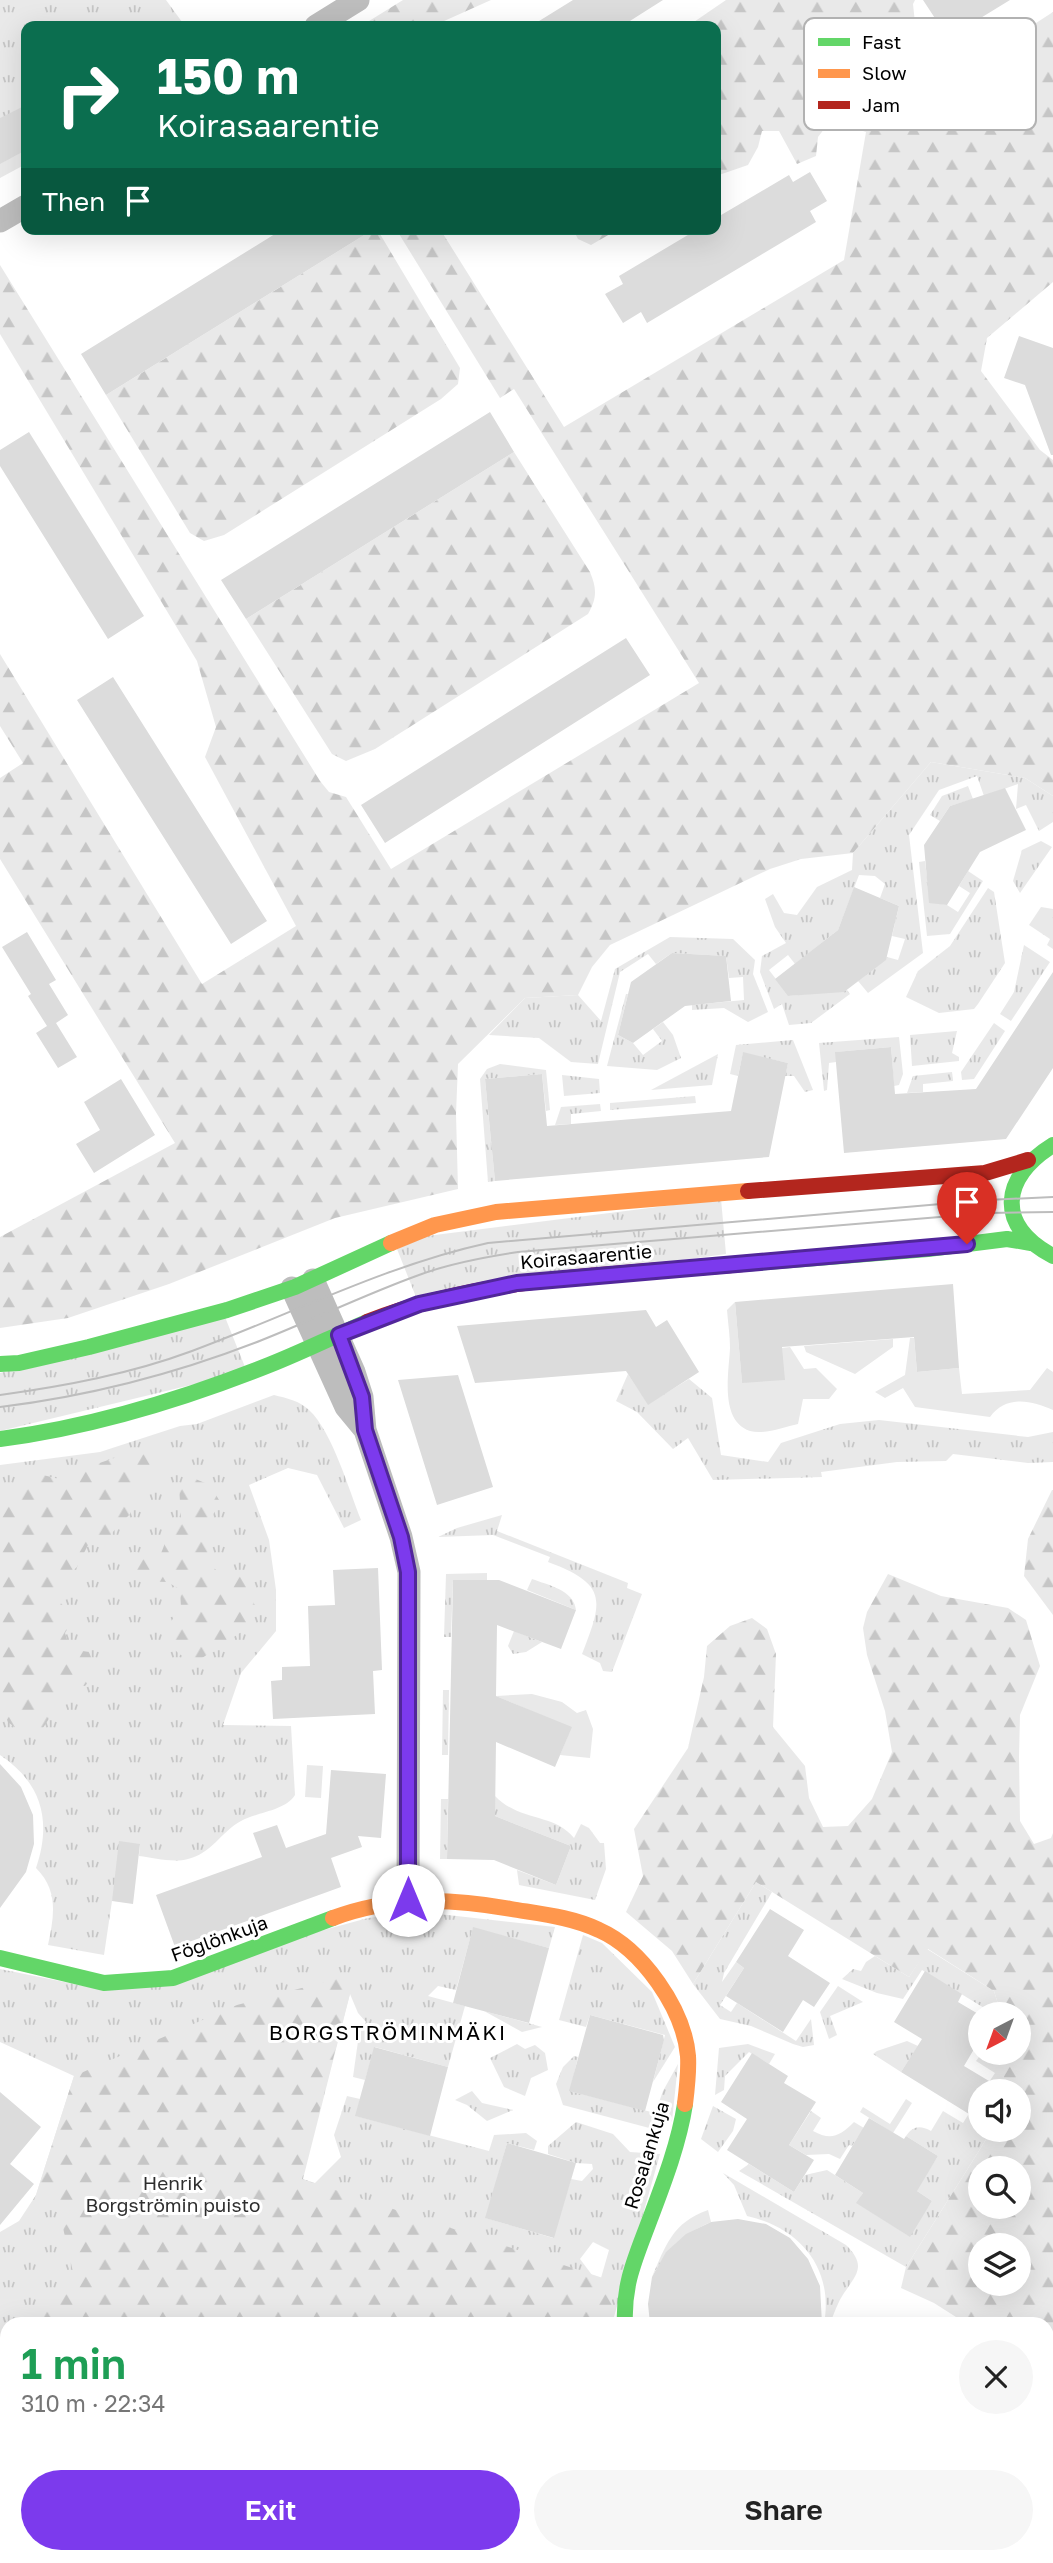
<!DOCTYPE html>
<meta charset="utf-8">
<style>
:root{--surface:#fff;--page:#f6f6f6;--text:#222;--muted:#767676;--accent:#7c3aed}
body{margin:0;font-family:"Golos Text",sans-serif;background:var(--page);color:var(--text);height:100vh;display:flex;flex-direction:column;font-size:26px;white-space:nowrap}
*{box-sizing:border-box;margin:0}
p{font-size:23px;color:var(--muted)}
.icon{flex:none;width:38px;height:38px;fill:none;stroke:currentColor;stroke-width:2;stroke-linecap:round;stroke-linejoin:round}
.map{position:relative;flex:1;overflow:hidden}
.panel{position:absolute;left:0px;top:2317px;width:1054px;height:247px;display:flex;flex-direction:column;background:var(--surface);border-radius:21px 21px 0 0;box-shadow:0 7px 28px #0002}
.panel>*{flex:none}
.hud{position:absolute;left:21px;top:21px;width:700px;height:214px;border-radius:14px;box-shadow:0 7px 28px #0002;background:#0b6e4f;color:#fff;overflow:hidden}
.needle{width:46px;rotate:221deg}
.tools{position:absolute;left:968px;top:2002px;display:grid;gap:14px}
.tools a{display:grid;place-items:center;width:63px;height:63px;border-radius:50%;background:var(--surface);box-shadow:0 7px 28px #0002;font-size:35px}
.pin{position:absolute;display:grid;place-items:center;width:60px;height:60px;color:#fff;margin:-72px -30px;border-radius:50% 50% 50% 0;rotate:-45deg;box-shadow:0 0 7px #0007}
.pin .icon{rotate:45deg}
.me{position:absolute;width:77px;margin:-38px;rotate:0deg;stroke-linejoin:round;filter:drop-shadow(0 0 5px #0008)}
.turn{display:flex;align-items:center;gap:24px;height:147px;padding:0 21px;font-size:32px}
.turn .icon{width:91px;height:91px;stroke-width:2.5}
.turn b{display:block;font-size:49px;line-height:60px}
.then{display:flex;align-items:center;height:66px;padding:0 21px;background:#0003;gap:14px;font-size:26px}
.round{display:grid;place-items:center;flex:none;width:74px;height:74px;border-radius:37px;background:var(--page)}
.head{display:flex;align-items:center;justify-content:space-between;height:119px;padding:0 21px}
h1{font-size:42px;font-weight:600;line-height:52px;color:#1e9e55}
.cta{display:flex;gap:14px;margin-top:auto;padding:14px 21px}
.cta a{flex:1;height:80px;border-radius:42px;background:var(--accent);color:#fff;font-size:28px;font-weight:600;line-height:80px;text-align:center}
.cta a+a{background:var(--page);color:var(--text)}
.map>svg:first-child{display:block}
.grass{fill:url(#grass-tufts);fill-rule:evenodd}
.forest{fill:url(#forest-firs);fill-rule:evenodd}
.garden{fill:#e9e9e9}
.building{fill:#dcdcdc}
.lines{fill:none;stroke-linecap:round;stroke-linejoin:round}
.street{stroke:#bdbdbd;stroke-width:23}
.fast{stroke:#63d668;stroke-width:16}
.slow{stroke:#ff974d;stroke-width:16}
.jam{stroke:#b3261e;stroke-width:16}
.tram{stroke:#bdbdbd;stroke-width:2}
.route-casing{stroke:#51269a;stroke-width:18}
.route{stroke:#7c3aed;stroke-width:12}
.labels{text-anchor:middle;dominant-baseline:central;stroke-width:6;stroke-linejoin:round;paint-order:stroke}
.street-label{font-size:19px;fill:#000;stroke:#fff}
.park-label{font-size:19px;fill:#2e2e2e;stroke:#fff}
.neighbourhood-label{font-size:21px;letter-spacing:2px;fill:#000;stroke:#fff}
.key{fill:#fff;stroke:#b2b2b2;stroke-width:2}
.key-label{font-size:19px;fill:#000}
</style>
<div class="map">
<svg width="1053" height="2563" viewBox="0 0 1053 2563">
<defs>
<pattern id="grass-tufts" width="24" height="20" patternUnits="userSpaceOnUse" patternTransform="scale(1.75)"><rect width="24" height="20" fill="#e9e9e9"/><path d="M3 7l-1-3M5 7V3M7 7l1-3M15 17l-1-3M17 17v-4M19 17l1-3" fill="none" stroke="#c6c6c6"/></pattern>
<pattern id="forest-firs" width="22" height="20" patternUnits="userSpaceOnUse" patternTransform="scale(1.75)"><rect width="22" height="20" fill="#e9e9e9"/><path d="M5 1l3.5 6h-7zM16 11l3.5 6h-7z" fill="#c6c6c6"/></pattern>
</defs>
<rect width="100%" height="100%" fill="#fff"/>
<path class="grass" d="M0,0H166L185,26H26V164L0,178Z
M931,762L1025,778L1053,796V822L1039,831L1026,805L1016,809L1018,784L984,796L977,776L939,790L909,835L923,953L868,993L858,981L887,957L898,960L905,939L892,936L899,906L880,898L885,884L875,876L859,875L838,930L795,964L788,955L769,970L789,996L847,990L850,994L811,1023L789,1025L782,1004L774,1009L760,972L762,956L786,943L775,927L765,899L773,894L784,913L797,915L817,887L852,870L853,853Z
M968,786L973,799L950,806L940,821L930,815L942,796Z
M1041,841L1052,847L1020,893L1013,881L1022,850Z
M925,861L930,902L947,905L958,912L970,893L959,886L968,871L983,881L950,934L927,936L919,862Z
M988,888L994,892L1005,963L978,1004L974,1009L939,1013L906,997L918,971L950,946Z
M1041,907L1053,909V949L1047,945L1050,939L1029,925Z
M670,937L733,939L755,960L753,974L768,1012L748,1022L724,1008L692,1010V1005L744,1000L743,977L729,978L726,956L672,953L656,964L648,954L620,972L598,1064L571,1062L539,1038L489,1035L525,998L578,995L601,1021L615,969Z
M1024,945L1050,962L1011,1021L1000,1014L1014,992Z
M626,994H628L618,1035L633,1043L643,1055L662,1041L653,1029L663,1022L673,1035L681,1058L657,1070L607,1066Z
M994,1023L1005,1031L974,1079L962,1080L961,1072Z
M957,1031L952,1053L959,1057V1061L912,1066L910,1035Z
M899,1037L903,1074L899,1085L894,1086L891,1047L836,1052V1062L829,1063L827,1090L824,1091L819,1043Z
M793,1040L813,1090L805,1092L794,1076H785L788,1063L743,1053L738,1076L730,1074L736,1045Z
M718,1054L712,1085L651,1090Z
M500,1064L546,1070L550,1110L546,1111L542,1074L485,1079L495,1181L488,1182L480,1079L487,1069Z
M952,1072L953,1081L923,1084V1092L907,1093L913,1076Z
M562,1075L599,1079L600,1093L564,1096Z
M695,1096L696,1103L610,1110V1103Z
M600,1104L601,1111L571,1114V1124L555,1125L561,1107Z
M721,1199L726,1254L416,1297L397,1249L427,1236Z
M225,1317L245,1367L216,1379L0,1431V1373Z
M628,1374L648,1404L689,1379L712,1398L721,1455L768,1462L781,1443L840,1424L879,1420L1028,1437L1053,1432V1462L1028,1463L953,1454L946,1461L897,1462L821,1472L822,1477L713,1480L688,1438L673,1449L637,1412L616,1401Z
M274,1395C286,1398 300,1401 309,1410C332,1431 349,1490 361,1520L344,1528L317,1475L288,1468L249,1485L269,1540L276,1590V1631L241,1673L223,1725L291,1726L295,1795C285,1811 257,1812 241,1821C222,1831 211,1854 188,1859C173,1863 154,1858 139,1856L140,1844L112,1901L104,1955L48,1945C54,1916 59,1891 36,1868C52,1821 42,1783 0,1755V1465L100,1452L180,1426L197,1424Z
M502,1515L497,1531L628,1583L627,1588L642,1594L612,1672L603,1671L600,1663L582,1654C603,1601 608,1584 548,1562L550,1557L493,1535L438,1537L457,1528Z
M487,1573V1580H453L451,1637H444L446,1574Z
M532,1579C548,1585 574,1590 576,1610L527,1590Z
M514,1631L542,1642L526,1652L513,1654L508,1646Z
M443,1690H449L448,1755H442Z
M495,1796C520,1822 554,1813 574,1838L581,1824L589,1828L600,1843H604L606,1869L595,1900L519,1885L517,1870L556,1885L571,1846L495,1816Z
M441,1799H448L447,1859H440Z
M756,1882L772,1892L724,1973L722,1982L736,1962L744,1968L720,2005L731,2012L737,2003L796,2041L811,2019L814,2045L803,2047L793,2044L751,2026L720,2019L693,1984Z
M421,1912L555,1927L549,1948L473,1928L456,1990L438,1986L428,1996L465,2006L448,2067L375,2047L365,2080L353,2077L359,2034L366,2022L358,2013L350,1994L303,2179L315,2183L341,2157L334,2135L347,2096L360,2099L356,2116L489,2151L494,2135L526,2133L537,2141L534,2150L507,2143L486,2218L553,2238L571,2179L582,2181L593,2169L592,2164L576,2163L548,2154V2146L576,2122L613,2134L630,2152L660,2154L612,2324H7V2557H426L431,2563H0V2232L19,2221L36,2195L74,2076L0,2042V1969L104,1990L368,1918ZM593,2242L609,2250L601,2278L592,2275L580,2259Z
M583,1935L602,1943L652,1992L675,2047L653,2082L665,2035L590,2015L586,2027L559,2020Z
M927,1949L994,1991L1001,2014H994L922,1970L903,1999L877,1993L842,1979L853,1969L861,1971L866,1962L875,1956L909,1977Z
M838,1986L863,2002L830,2016L837,2035L829,2039L820,2012Z
M484,2011L542,2027L522,2032Z
M907,2041L918,2046L901,2072L873,2054L877,2051Z
M517,2044L525,2049L535,2045L545,2053L548,2070L531,2078L525,2096L504,2087L490,2058Z
M748,2044L775,2054L769,2064L749,2052L725,2076L724,2090L715,2095L719,2048Z
M982,2053H1004V2084L1001,2091H983L995,2073L976,2061Z
M574,2056L578,2057L570,2091L655,2113L663,2091L678,2064L672,2121L653,2129L563,2105L556,2084L563,2067Z
M472,2091L482,2103L513,2110L487,2121L467,2105L455,2100Z
M980,2096V2130H992L906,2267L739,2171L749,2164L794,2192L805,2175L827,2170L863,2193L857,2203L909,2236L932,2201L908,2185L929,2170L938,2156L906,2136C913,2126 920,2125 931,2131L943,2111L963,2123Z
M906,2099L912,2103L893,2133L860,2112L863,2107L890,2124Z
M713,2106L736,2119L733,2131L718,2152L701,2139Z
M811,2111L821,2118L813,2131C831,2141 840,2136 854,2122L864,2128L852,2146L849,2145L840,2159L829,2154L806,2155L789,2145Z
M723,2173L846,2245C866,2265 858,2273 844,2293C838,2302 834,2313 830,2324H824C834,2268 800,2228 747,2216L734,2185Z
M708,2210L711,2222C680,2236 669,2247 652,2277C666,2245 672,2223 708,2210Z
M576,2557H642L644,2560L641,2563H581Z
M729,2557H777L774,2563H720Z"/>
<path class="forest" d="M403,0H491L433,26H361Z
M726,0H915L913,4L915,23L910,70L926,94L1053,12V282L987,338L981,371L1040,450L1053,460V796L1025,778L931,762L853,853L801,859L770,869L610,945L592,967L578,995L525,998L458,1064L456,1114L458,1189L335,1218L169,1284L68,1318L0,1328V1237L175,1143L0,859V778L23,763L0,726V654L202,984L296,926L205,757L216,727L197,661L0,334V265L320,781L329,792L346,797L391,869L699,683L514,389L500,398L396,229H440L564,427L844,260L866,132L831,120L818,137L816,156L797,164L779,131H762L758,147L748,165L716,176V26H688Z
M374,229H377L460,368L458,384L441,399L224,535L204,541L190,533L106,395Z
M573,229H645L631,234H610L591,245L578,239Z
M514,452L590,572C597,589 597,598 588,614L375,749L346,761L332,754L246,619Z
M149,1446L167,1458L158,1474L138,1492L130,1514L110,1535L89,1543L77,1567L59,1583V1601L74,1618L65,1633L70,1649L89,1652L97,1672L85,1686L69,1684L55,1699L52,1714L41,1731L23,1734L8,1722L1,1706L0,1486H8L39,1474L63,1480L85,1468Z
M193,1478L210,1485L219,1500L210,1523L207,1560L217,1571L240,1573L257,1610L249,1627L199,1660C175,1657 171,1649 168,1626L181,1607L180,1589L167,1582L141,1581L123,1571L124,1559L134,1552L149,1557L160,1556L167,1538L181,1519L179,1485Z
M1052,1490H1053V1615L1024,1576L1028,1539Z
M888,1574L941,1596L1008,1608L1026,1620L1040,1666L1020,1715L1019,1757L1020,1821L1034,1844L1051,1838L1053,1833V2383L1047,2379L1046,2324H967L934,2303L901,2288L906,2267L992,2130H1018V2091H1001L1004,2084V2053H1018V2014H1001L994,1991L928,1949L909,1977L756,1882L693,1984L672,1951L626,1912L643,1876L634,1829L688,1748L704,1677L707,1646L730,1626L752,1618L767,1629L776,1654L773,1727L805,1766L809,1798L823,1827L848,1826L872,1799L892,1752L885,1711L867,1655L863,1628L867,1612ZM980,2168H1018V2207H980ZM980,2245H1018V2284H980Z
M355,1974L302,2179L612,2281V2324H170L169,2321C142,2328 98,2327 72,2317L67,2324H16L45,2297L75,2281L59,2210L36,2195L74,2076L237,2005Z
M7,2330V2557H374L378,2563H0V2333Z
M861,2557H1021L1009,2563H868Z"/>
<path class="garden" d="M735,1302L742,1383L782,1348L790,1347L804,1369L816,1368L837,1389L829,1399H803L798,1424C784,1427 764,1435 750,1431C719,1421 729,1372 730,1348C730,1336 728,1323 727,1310Z
M910,1338H914L917,1372L959,1368L962,1394L1030,1390L1047,1368L1053,1372V1410C1031,1400 1006,1395 990,1417L915,1407L903,1388L885,1398L875,1392L905,1375Z
M893,1339V1347L855,1374L806,1352L804,1346Z
M532,1694L562,1702L577,1713L586,1710L593,1729L590,1758L560,1755L571,1728L496,1696Z
M307,1765L323,1766L321,1798L305,1797Z"/>
<path class="building" d="M573,0H663L622,26H531Z
M923,0H1010L948,38Z
M26,105V150L0,164V118Z
M810,172L827,201L810,211L816,222L647,323L641,312L623,323L605,294L623,284L619,276L698,229H716V218L789,175L793,182Z
M283,229H374L106,395L81,354Z
M1019,336L1053,348V455H1051L1025,385L1004,378Z
M490,412L514,452L246,619L221,580Z
M29,432L144,616L108,639L0,466V450Z
M626,638L650,675L385,843L361,805Z
M113,677L267,921L231,944L77,700Z
M1005,788L1026,830L980,852L947,905L929,903L924,845L950,806Z
M854,887L899,906L886,960L844,992L788,996L775,979L838,930Z
M27,932L56,980L49,984L68,1015L56,1023L77,1057L58,1068L36,1033L47,1026L28,996L31,994L2,947Z
M672,953L726,956L731,1001L685,1006L633,1043L618,1035L631,982Z
M1053,972V1068L1006,1139L844,1153L835,1052L891,1047L895,1094L976,1089Z
M743,1052L788,1063L769,1157L495,1181L485,1079L542,1074L547,1126L731,1111Z
M121,1079L155,1135L94,1173L76,1144L100,1130L84,1102Z
M953,1284L959,1368L917,1372L914,1337L782,1347L785,1380L742,1383L735,1302Z
M646,1310L656,1327L667,1320L699,1372L648,1405L626,1371L475,1383L457,1326Z
M458,1375L493,1487L437,1505L398,1380Z
M378,1568L382,1670L373,1671L375,1714L273,1719L271,1681L282,1680V1667L310,1666L308,1606L335,1605L333,1570Z
M453,1580H499L576,1610L561,1649L497,1625L496,1696L572,1727L555,1767L496,1742L495,1816L571,1846L556,1885L494,1860L447,1859Z
M0,1764L21,1787L33,1815L34,1844L26,1872L0,1908Z
M331,1770L386,1774L381,1838L358,1836L362,1847L331,1858L341,1887L175,1947L156,1895L262,1857L253,1833L277,1825L286,1848L326,1834Z
M119,1841L140,1844L133,1904L112,1901Z
M770,1909L804,1930L788,1956L830,1983L814,2007L803,2000L783,2032L726,1996L744,1968L736,1962Z
M473,1927L549,1948L529,2023L453,2003Z
M925,1971L962,1994L958,2002L980,2015V2039L964,2066L989,2081L983,2091H980V2096L969,2114L901,2072L922,2039L894,2022Z
M590,2015L663,2035L664,2040L645,2111L569,2091Z
M374,2047L448,2067L430,2136L355,2116Z
M752,2053L788,2076L784,2083L816,2102L789,2145L814,2160L794,2192L727,2150L747,2119L721,2102Z
M0,2092L41,2127L10,2164L34,2184L0,2225Z
M869,2118L904,2139L906,2136L938,2156L917,2191L932,2201L910,2237L856,2203L863,2193L835,2175Z
M507,2143L576,2163L554,2238L485,2218Z
M738,2219L766,2224L790,2238L808,2259L820,2286L822,2324H650L648,2304L652,2277L666,2252L686,2234L711,2222Z"/>
<g class="lines">
<path class="street" d="M316,26L358,0
M0,221L26,206
M313,1280L354,1372L362,1397L365,1430L401,1537L409,1572L408,1900
M292,1288L346,1407L365,1430"/>
<path class="fast" d="M1053,1145C1001,1177 995,1226 1053,1256
M743,1264L928,1249L1007,1239L1031,1243
M0,1364L19,1363L89,1347L227,1310L295,1287L391,1243
M0,1439C93,1427 181,1400 269,1365C302,1352 334,1336 367,1322
M0,1958L104,1983L173,1978L333,1918
M625,2324C623,2283 636,2257 650,2219C664,2182 679,2143 685,2104"/>
<path class="slow" d="M391,1243L435,1225L496,1212L748,1191
M333,1918C392,1896 450,1898 511,1909C541,1914 572,1917 599,1930C642,1949 684,2009 688,2056C689,2072 687,2088 685,2104"/>
<path class="jam" d="M748,1191L985,1173L1028,1160
M367,1322C487,1275 617,1275 743,1264"/>
<path class="tram" d="M0,1395C65,1386 130,1374 192,1351C289,1315 387,1265 488,1243L987,1200L1053,1197
M0,1407C90,1396 178,1373 262,1340C315,1319 366,1294 419,1275C451,1263 485,1257 518,1252L988,1213L1053,1212"/>
</g>
<g class="lines">
<defs>
<path id="route" d="M408,1900V1572L401,1537L365,1430L362,1397L339,1335L419,1304L517,1283L967,1244"/>
</defs>
<use href="#route" class="route-casing"/>
<use href="#route" class="route"/>
</g>
<g class="labels">
<g class="street-label">
<text transform="translate(586 1256) rotate(-5)">Koirasaarentie</text>
<text transform="translate(219 1938) rotate(-20)">Föglönkuja</text>
<text transform="translate(646 2155) rotate(-73)">Rosalankuja</text>
</g>
<g class="park-label">
<text x="173" y="2182">Henrik<tspan x="173" dy="22">Borgströmin puisto</tspan></text>
</g>
<g class="neighbourhood-label">
<text x="388" y="2032">BORGSTRÖMINMÄKI</text>
</g>
</g>
<rect x="804" y="18" width="232" height="112" rx="10" class="key"/>
<rect x="818" y="38" width="32" height="8" fill="#63d668"/>
<rect x="818" y="69" width="32" height="9" fill="#ff974d"/>
<rect x="818" y="101" width="32" height="8" fill="#b3261e"/>
<g class="key-label">
<text x="862" y="49">Fast</text>
<text x="862" y="80">Slow</text>
<text x="862" y="112">Jam</text>
</g>
</svg>
<div class="tools">
<a><svg class="needle" viewBox="-14 -14 28 28"><path d="M0-13l5 13h-10z" fill="#e53935"/><path d="M0 13l5-13h-10z" fill="#767676"/></svg></a>
<a><svg class="icon" aria-label="sound" viewBox="0 0 24 24"><path d="M4 9h4l5-4v14l-5-4H4zM17 9q2 3 0 6"/></svg></a>
<a><svg class="icon" aria-label="search" viewBox="0 0 24 24"><circle cx="10" cy="10" r="6"/><path d="M15 15l6 6"/></svg></a>
<a><svg class="icon" aria-label="layers" viewBox="0 0 24 24"><path d="M12 4l9 5-9 5-9-5zM3 14l9 5 9-5"/></svg></a>
</div>
<div class="pin" style="left:967px;top:1244px;background:#d93025"><svg class="icon" aria-label="arrive" viewBox="0 0 24 24"><path d="M6 21V4h12l-3 4 3 4H6"/></svg></div>
<svg class="me" style="left:408px;top:1900px" viewBox="-20 -20 40 40"><circle r="19" fill="#fff"/><path d="M0-13L10 11 0 6-10 11z" fill="#7c3aed"/></svg>
<div class="hud">
<div class="turn"><svg class="icon" aria-label="right" viewBox="0 0 24 24"><path d="M7 20v-9h11M14 6l5 5-5 5"/></svg><div><b>150 m</b>Koirasaarentie</div></div>
<div class="then">Then<svg class="icon" aria-label="arrive" viewBox="0 0 24 24"><path d="M6 21V4h12l-3 4 3 4H6"/></svg></div>
</div>
<section class="panel">
<div class="head"><div><h1>1 min</h1><p>310 m · 22:34</p></div><a class="round"><svg class="icon" aria-label="close" viewBox="0 0 24 24"><path d="M6 6l12 12M18 6L6 18"/></svg></a></div>
<div class="cta"><a>Exit</a><a>Share</a></div>
</section>
</div>
